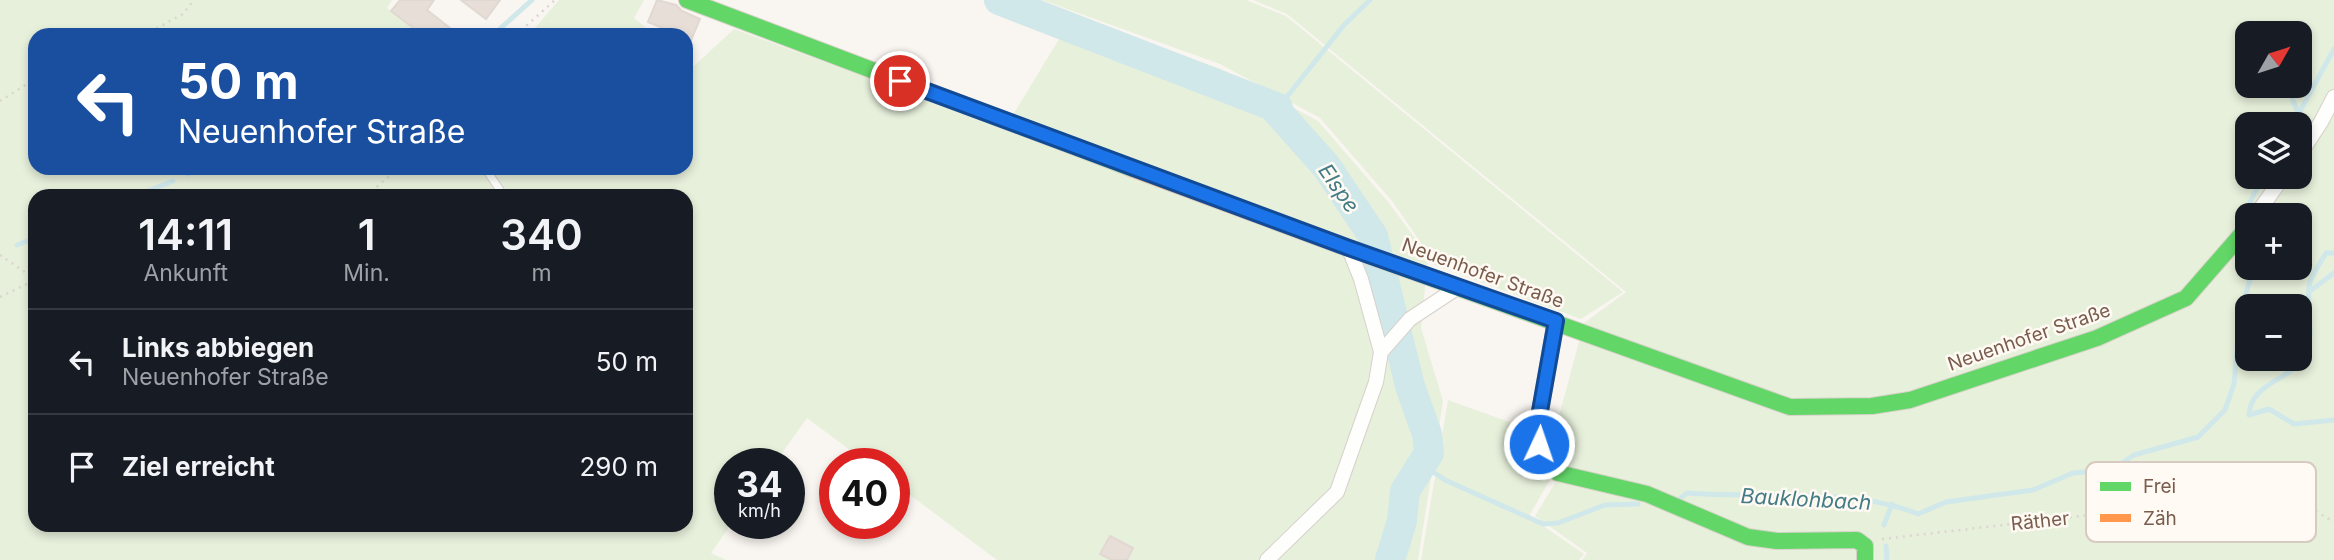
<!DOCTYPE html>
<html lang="de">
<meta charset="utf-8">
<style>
:root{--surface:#171b24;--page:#20242c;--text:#f1f3f6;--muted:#9ea1a6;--line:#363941}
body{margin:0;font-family:Inter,sans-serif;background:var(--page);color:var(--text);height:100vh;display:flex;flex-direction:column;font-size:26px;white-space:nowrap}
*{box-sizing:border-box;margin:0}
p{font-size:23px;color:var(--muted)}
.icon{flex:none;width:38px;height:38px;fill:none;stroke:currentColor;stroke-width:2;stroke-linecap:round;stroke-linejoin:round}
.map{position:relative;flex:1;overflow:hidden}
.drawer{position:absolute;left:28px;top:189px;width:665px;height:343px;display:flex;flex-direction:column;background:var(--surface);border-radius:21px;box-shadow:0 4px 10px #0003}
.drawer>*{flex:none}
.top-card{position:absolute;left:28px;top:28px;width:665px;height:147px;border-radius:21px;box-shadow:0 4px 10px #0003;background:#1a4fa0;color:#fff;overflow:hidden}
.needle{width:46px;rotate:51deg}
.fabs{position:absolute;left:2235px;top:21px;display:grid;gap:14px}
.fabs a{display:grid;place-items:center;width:77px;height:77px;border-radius:14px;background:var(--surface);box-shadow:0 4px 10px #0003;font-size:35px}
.speed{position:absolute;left:714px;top:448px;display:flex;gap:14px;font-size:35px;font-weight:700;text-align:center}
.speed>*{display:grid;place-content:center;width:91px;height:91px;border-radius:50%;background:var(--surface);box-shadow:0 4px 10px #0003;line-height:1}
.speed small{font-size:18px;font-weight:400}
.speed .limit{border:10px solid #d22;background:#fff;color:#111}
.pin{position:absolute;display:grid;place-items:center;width:60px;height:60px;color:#fff;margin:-30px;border:4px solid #fff;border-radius:50%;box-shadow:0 2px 7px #0007}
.me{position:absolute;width:77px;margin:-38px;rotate:3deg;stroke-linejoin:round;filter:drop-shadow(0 0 5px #0008)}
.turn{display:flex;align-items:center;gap:24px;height:147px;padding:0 35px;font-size:32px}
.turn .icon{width:91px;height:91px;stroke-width:2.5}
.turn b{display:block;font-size:49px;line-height:60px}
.eta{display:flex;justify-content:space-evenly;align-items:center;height:119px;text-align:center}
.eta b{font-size:42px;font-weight:600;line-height:49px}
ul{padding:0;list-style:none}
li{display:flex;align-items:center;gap:21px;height:105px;padding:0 35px;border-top:2px solid var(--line)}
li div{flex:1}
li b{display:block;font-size:26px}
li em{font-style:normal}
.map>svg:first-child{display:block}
.green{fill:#e7f0db;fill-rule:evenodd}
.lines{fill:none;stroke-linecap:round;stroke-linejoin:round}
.stream{stroke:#d0e8ea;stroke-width:5}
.river{stroke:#d0e8ea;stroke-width:30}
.building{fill:#e6ded7;stroke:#e2d8d2;stroke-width:2}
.lane-casing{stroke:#d7d1cb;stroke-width:9}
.street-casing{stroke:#d7d1cb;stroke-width:16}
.fast-casing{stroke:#d9d2cb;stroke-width:18}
.slow-casing{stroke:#d9d2cb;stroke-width:18}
.path{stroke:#dcd5d0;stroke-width:2.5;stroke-dasharray:2 5;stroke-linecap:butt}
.lane{stroke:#fefefd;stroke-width:7}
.street{stroke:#fefefd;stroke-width:14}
.fast{stroke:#63d668;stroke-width:16}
.slow{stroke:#ff974d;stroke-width:16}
.route-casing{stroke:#114b97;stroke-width:18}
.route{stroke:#1a73e8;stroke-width:12}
.labels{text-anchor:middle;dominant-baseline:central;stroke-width:5;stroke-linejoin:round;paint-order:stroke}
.street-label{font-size:19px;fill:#7a5c4d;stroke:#fffaf3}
.water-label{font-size:21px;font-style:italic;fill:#437c86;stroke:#fffaf3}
.key{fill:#fffaf3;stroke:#d7cbc1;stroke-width:2}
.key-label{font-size:19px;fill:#7a5c4d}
</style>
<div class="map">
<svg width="2334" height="560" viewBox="0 0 2334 560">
<rect width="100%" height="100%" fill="#f9f5f0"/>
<path class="green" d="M0,0H392L387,8L423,35H35V168H686V60L694,66L734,29L1005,128L1073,16L1221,69L1318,121L1389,203L1428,256L1421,328L1443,401L1418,560H997L894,483V464H869L807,418L774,464H730L732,523L711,553L726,560H0ZM35,196H686V525H35Z
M559,0H644L634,18L655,35H529Z
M1042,0H1246L1286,16L1623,292L1581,319L1432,264L1430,256L1392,201L1320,118L1220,64Z
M1253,0H2334V560H1582L1587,553L1535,516L1566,465L1554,435L1584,323L1626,292L1287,14ZM2247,33H2300V86H2247ZM2247,124H2300V177H2247ZM2247,215H2300V268H2247ZM2247,306H2300V359H2247Z
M1448,400L1523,427L1530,449L1551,478L1529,516L1584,554L1579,560H1421Z"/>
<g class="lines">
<path class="stream" d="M493,35L532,0
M2287,86L2299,115
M1278,108L1344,25L1370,0
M2293,124L2334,49
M188,174L202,168
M135,196L173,181
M2246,211L2262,177
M17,245L35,238
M2334,253H2326C2321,262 2313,273 2310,282C2304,305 2316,330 2306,353C2292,382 2251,381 2249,415L2269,409L2294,424L2334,420
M2310,291L2334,273
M1420,463L1445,480L1543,524L1558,523L1605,505L1638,504
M1678,500L1687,493C1761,499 1849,486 1918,514L1946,502L2033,490L2073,473L2111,470L2134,455L2198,437L2225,410L2234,384L2240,314L2251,276L2257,268
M1884,525L1892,504
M1886,546L1887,560"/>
<path class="river" d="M999,0L1278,108L1276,110L1326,166L1373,236L1410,386L1427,434L1429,453L1405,491L1402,521L1390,560"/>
</g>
<path class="building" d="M400,0H434L427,10L459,35H423L391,11Z
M461,0H500L486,19Z
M657,0L676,5L682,11L700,19L691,40L648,22Z
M1110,536L1133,548L1127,560H1112L1100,554Z"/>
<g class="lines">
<defs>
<path id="lane" d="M485,168L504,196"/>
<path id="street" d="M2300,154L2321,122L2334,97
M2256,215L2283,177
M1381,352L1410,319L1457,288
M1267,560L1337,492L1376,382L1381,352L1361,279L1349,249"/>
<path id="fast" d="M687,0L1133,169
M1339,245L1790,407L1872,406L1910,400L2097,338L2186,298L2247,228
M1556,321L1537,428L1544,458L1558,473L1647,494L1748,537L1777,541L1857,540L1865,546V560"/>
<path id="slow" d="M1133,169L1339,245"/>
</defs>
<use href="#lane" class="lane-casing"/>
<use href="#street" class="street-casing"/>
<use href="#fast" class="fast-casing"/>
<use href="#slow" class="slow-casing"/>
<path class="path" d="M144,35L183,14L194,0
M516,35L555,0
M0,101L35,79
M366,196L399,168
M0,255L35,279
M0,297L35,280
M1882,539L2151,508L2252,491L2293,498L2334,522"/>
<use href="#lane" class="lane"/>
<use href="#street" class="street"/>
<use href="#fast" class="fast"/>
<use href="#slow" class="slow"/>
</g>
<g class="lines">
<defs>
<path id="route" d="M900,81L1349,248L1556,321L1537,428L1539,444"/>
</defs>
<use href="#route" class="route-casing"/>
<use href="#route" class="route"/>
</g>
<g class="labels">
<g class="street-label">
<text transform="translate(1483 273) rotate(20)">Neuenhofer Straße</text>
<text transform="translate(2029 337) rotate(-19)">Neuenhofer Straße</text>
<text transform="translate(2040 521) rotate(-6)">Räther</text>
</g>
<g class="water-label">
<text transform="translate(1339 188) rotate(55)">Elspe</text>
<text transform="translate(1806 499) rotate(3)">Bauklohbach</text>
</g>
</g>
<rect x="2086" y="462" width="230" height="80" rx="10" class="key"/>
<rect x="2100" y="482" width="31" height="9" fill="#63d668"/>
<rect x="2100" y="514" width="31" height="8" fill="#ff974d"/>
<g class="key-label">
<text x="2143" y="493">Frei</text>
<text x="2143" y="525">Zäh</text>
</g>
</svg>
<div class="fabs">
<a><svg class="needle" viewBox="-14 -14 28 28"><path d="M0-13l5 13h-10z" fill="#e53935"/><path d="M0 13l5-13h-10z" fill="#9ea1a6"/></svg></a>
<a><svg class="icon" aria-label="layers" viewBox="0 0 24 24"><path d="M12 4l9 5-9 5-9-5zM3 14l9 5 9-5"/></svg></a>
<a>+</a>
<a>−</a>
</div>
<div class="speed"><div>34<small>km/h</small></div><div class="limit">40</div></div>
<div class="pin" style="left:900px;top:81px;background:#d93025"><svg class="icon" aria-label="arrive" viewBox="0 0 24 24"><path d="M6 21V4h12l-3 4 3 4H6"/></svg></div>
<svg class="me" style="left:1539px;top:444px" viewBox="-20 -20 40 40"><circle r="17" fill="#1a73e8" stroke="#fff" stroke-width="3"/><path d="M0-11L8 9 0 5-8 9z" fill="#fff"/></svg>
<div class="top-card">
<div class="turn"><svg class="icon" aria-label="left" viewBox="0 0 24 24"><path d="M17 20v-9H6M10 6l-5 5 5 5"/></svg><div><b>50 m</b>Neuenhofer Straße</div></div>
</div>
<section class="drawer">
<div class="eta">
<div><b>14:11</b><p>Ankunft</p></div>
<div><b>1</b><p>Min.</p></div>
<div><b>340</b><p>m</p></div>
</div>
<ul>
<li><svg class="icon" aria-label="left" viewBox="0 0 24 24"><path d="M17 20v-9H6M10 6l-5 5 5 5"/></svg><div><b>Links abbiegen</b><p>Neuenhofer Straße</p></div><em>50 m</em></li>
<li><svg class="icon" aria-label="arrive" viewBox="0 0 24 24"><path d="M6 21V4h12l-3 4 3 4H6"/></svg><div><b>Ziel erreicht</b></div><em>290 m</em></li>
</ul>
</section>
</div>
